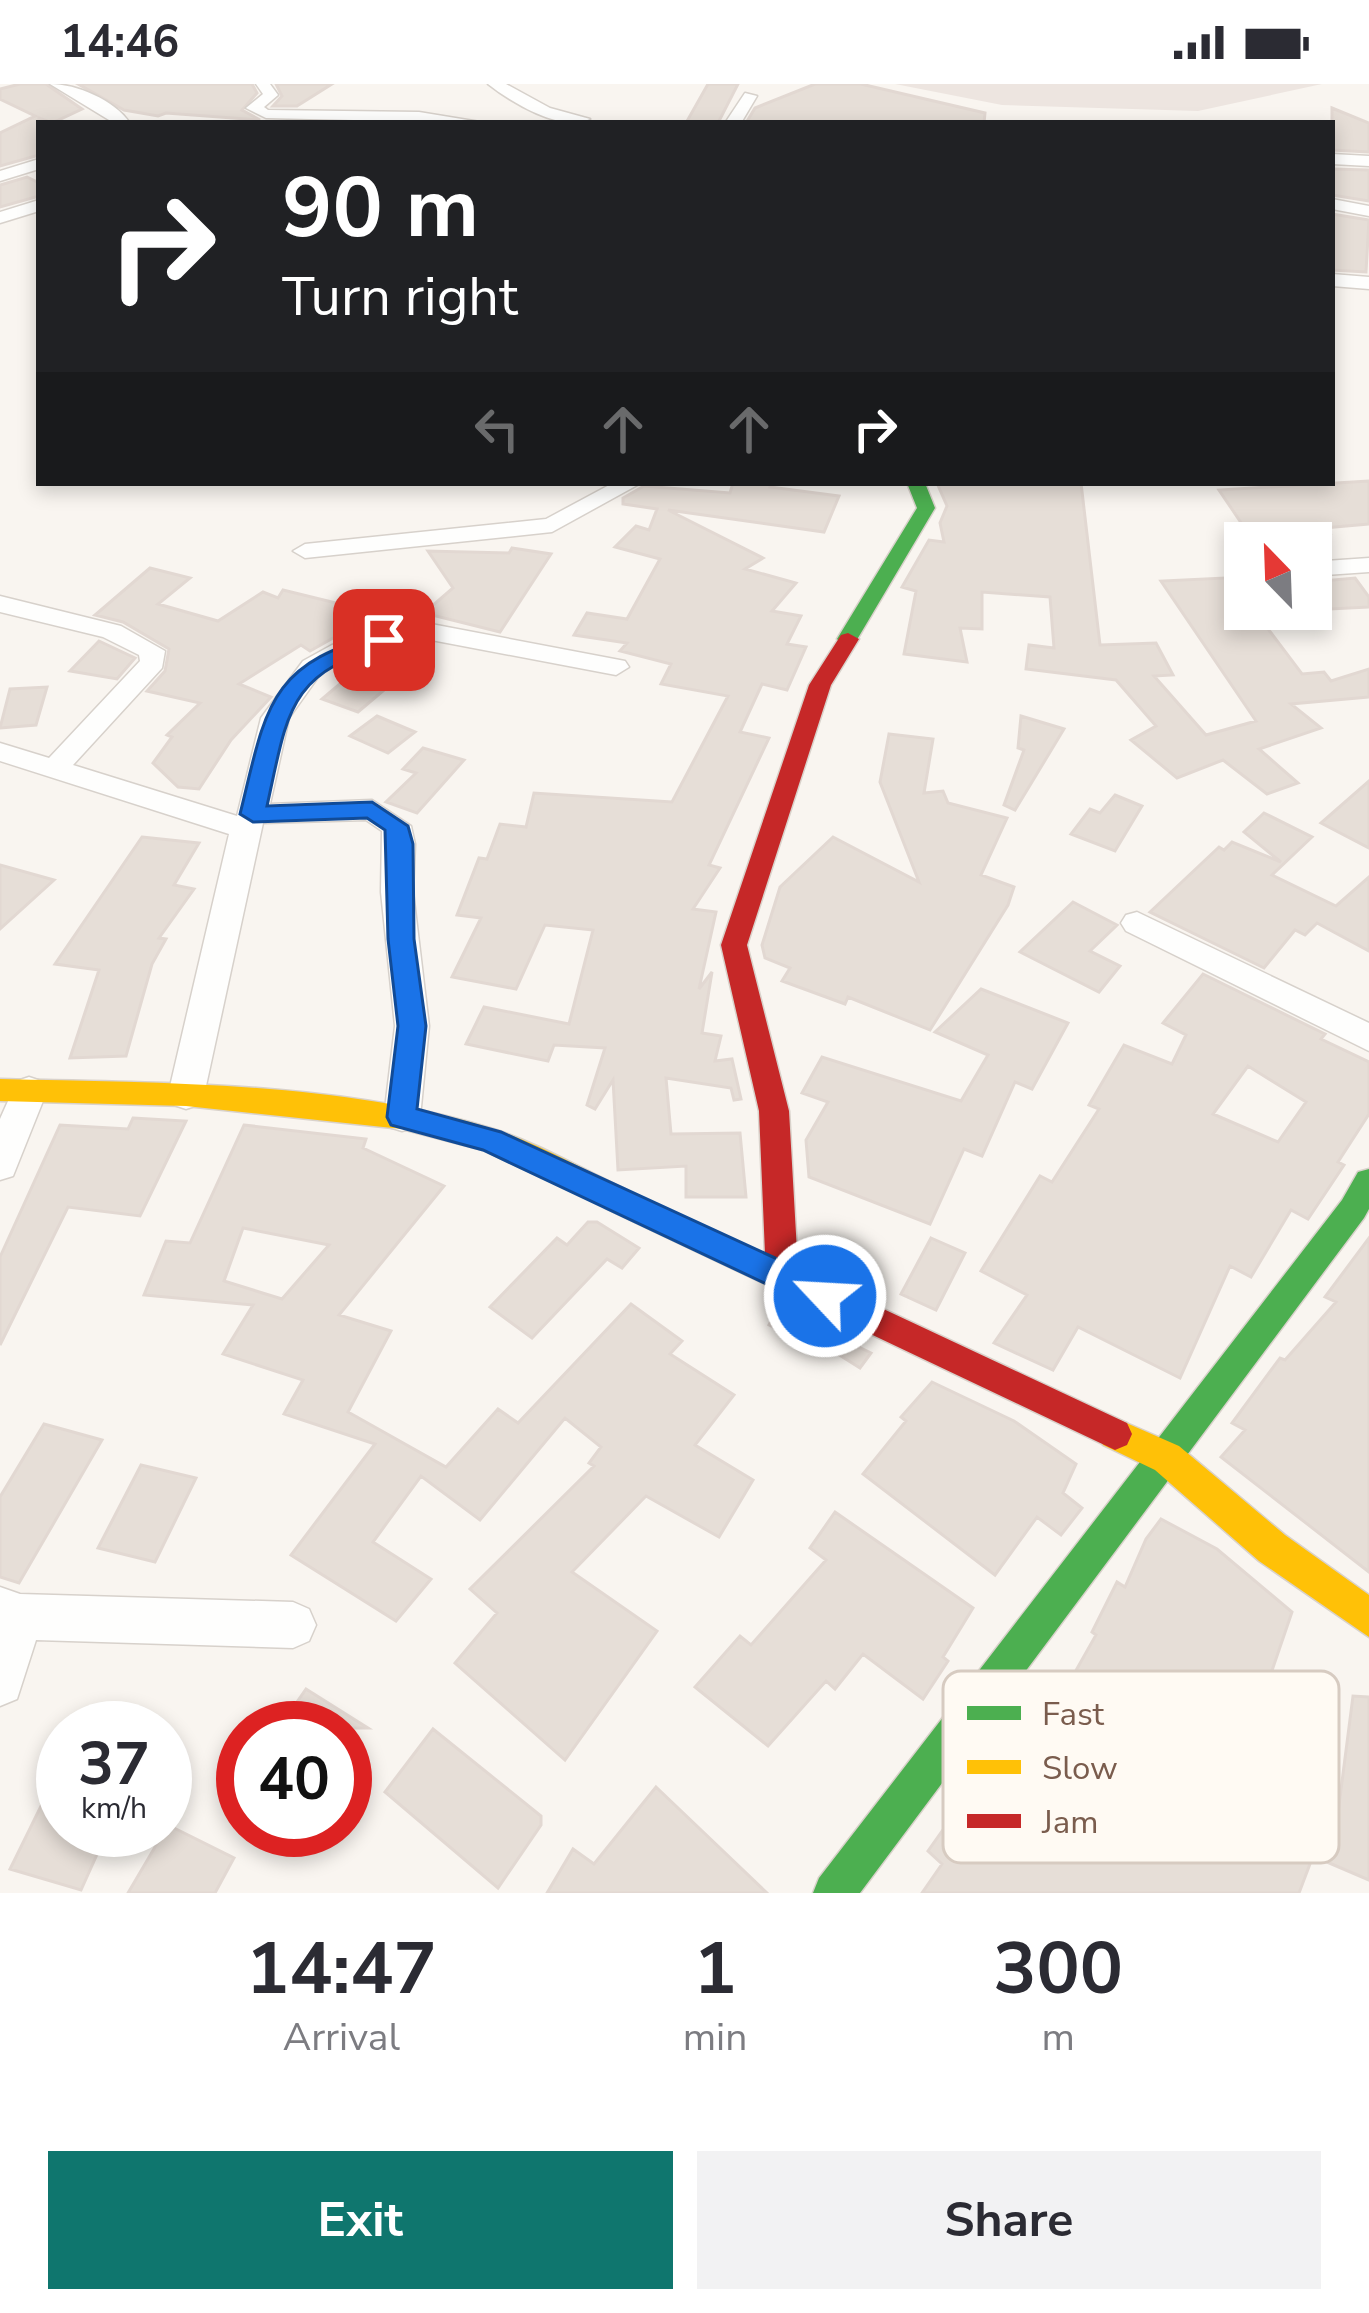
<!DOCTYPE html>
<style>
:root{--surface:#fff;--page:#f2f2f3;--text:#2b2b33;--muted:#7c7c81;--accent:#0f766e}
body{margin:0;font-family:"Nunito Sans",sans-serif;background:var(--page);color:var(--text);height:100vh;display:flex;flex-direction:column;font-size:45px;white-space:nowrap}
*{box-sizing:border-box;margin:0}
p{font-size:39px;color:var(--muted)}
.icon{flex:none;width:66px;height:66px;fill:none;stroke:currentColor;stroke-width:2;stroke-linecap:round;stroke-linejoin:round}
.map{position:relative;height:1809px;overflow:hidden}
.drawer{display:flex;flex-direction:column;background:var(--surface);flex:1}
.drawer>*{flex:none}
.hud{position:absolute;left:36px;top:36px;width:1299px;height:366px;border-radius:0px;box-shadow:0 6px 18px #0003;background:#202124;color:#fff;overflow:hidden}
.needle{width:78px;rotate:337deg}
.controls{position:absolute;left:1224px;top:438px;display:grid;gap:24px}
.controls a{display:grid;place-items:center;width:108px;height:108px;border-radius:0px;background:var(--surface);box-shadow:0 6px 18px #0003;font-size:60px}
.speed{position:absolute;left:36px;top:1617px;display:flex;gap:24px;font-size:60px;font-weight:700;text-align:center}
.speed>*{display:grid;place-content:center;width:156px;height:156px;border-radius:50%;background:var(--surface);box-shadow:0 6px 18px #0003;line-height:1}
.speed small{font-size:30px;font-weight:400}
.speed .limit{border:18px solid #d22;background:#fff;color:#111}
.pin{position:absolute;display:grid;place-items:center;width:102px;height:102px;color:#fff;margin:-51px;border-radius:24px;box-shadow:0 6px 18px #0006}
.me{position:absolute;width:132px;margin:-66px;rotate:295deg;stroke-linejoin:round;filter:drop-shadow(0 0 9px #0008)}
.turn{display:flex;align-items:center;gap:42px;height:252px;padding:0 48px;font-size:54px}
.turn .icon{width:156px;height:156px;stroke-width:2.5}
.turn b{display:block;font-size:84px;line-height:102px}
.lanes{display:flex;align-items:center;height:114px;padding:0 48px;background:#0003;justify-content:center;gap:60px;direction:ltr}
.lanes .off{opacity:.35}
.eta{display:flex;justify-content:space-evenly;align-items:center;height:204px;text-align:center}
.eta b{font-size:72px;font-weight:700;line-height:84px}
.button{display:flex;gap:24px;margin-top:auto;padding:24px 48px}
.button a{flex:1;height:138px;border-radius:0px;background:var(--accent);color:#fff;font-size:48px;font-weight:700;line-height:138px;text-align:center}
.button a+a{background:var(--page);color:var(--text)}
.status{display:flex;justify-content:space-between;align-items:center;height:84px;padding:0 60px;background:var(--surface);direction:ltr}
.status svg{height:33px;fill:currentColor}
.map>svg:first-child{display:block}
.industrial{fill:#ede5e0}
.building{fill:#e6ded7;stroke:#e2d8d2;stroke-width:3;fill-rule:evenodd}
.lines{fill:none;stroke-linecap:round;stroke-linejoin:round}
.street-casing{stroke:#d7d1cb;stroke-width:3}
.fast-casing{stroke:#d9d2cb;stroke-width:3}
.slow-casing{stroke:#d9d2cb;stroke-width:3}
.jam-casing{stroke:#d9d2cb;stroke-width:3}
.street{fill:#fefefd;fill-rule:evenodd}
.fast{fill:#4caf50;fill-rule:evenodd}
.slow{fill:#ffc107;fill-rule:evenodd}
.jam{fill:#c62828;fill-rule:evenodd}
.route{fill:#1a73e8;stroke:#114b97;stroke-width:3}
.key{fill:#fffaf3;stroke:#d7cbc1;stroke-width:3}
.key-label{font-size:33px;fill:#7a5c4d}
</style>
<div class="status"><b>14:46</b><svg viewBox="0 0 49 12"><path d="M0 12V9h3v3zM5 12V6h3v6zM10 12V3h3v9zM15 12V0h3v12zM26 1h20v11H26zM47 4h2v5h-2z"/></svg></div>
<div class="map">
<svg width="1369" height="1809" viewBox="0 0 1369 1809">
<rect width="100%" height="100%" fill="#f9f5f0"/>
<path class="industrial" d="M895,0H1322L1198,27L1002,21Z"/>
<path class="building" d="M20,0H46L82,25L52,39L39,34V71L0,82V49L35,32L0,15V5Z
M78,0H252L257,9L242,26L260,36L166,29L158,32L124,26Z
M276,0H332L297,22H273L282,12Z
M708,0H738L718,39H686Z
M815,0H861L985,29L984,39H746L755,24Z
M1332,24L1369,39V68L1332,66Z
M1332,85L1369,86V117L1332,111Z
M27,93L39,99V112L0,123V101Z
M1332,130L1369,136L1366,188L1332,186Z
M1369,397V440L1324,444L1329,449H1248L1219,406Z
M733,399H771L770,403L839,412L824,448L668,426L763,474L745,485L796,499L772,527L801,532L787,560L806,563L787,606L762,600L740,648L769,654L709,781L720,784L693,825L716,828L699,905L712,888L702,949L721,952L715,977L732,975L741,1015L734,1016L731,1004L666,994L671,1050L740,1049L746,1113H686V1082L618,1086L613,996L595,1025L587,1021L605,964L554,961L548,977L466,960L484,923L569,940L593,846L545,841L516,905L452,893L481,834L457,831L479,774L487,775L500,740L526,743L534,709L672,718L728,612L661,600L671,580L620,567L627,559L574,551L587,529L627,535L660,475L615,463L636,442L649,446L657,425L623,420V414L644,402L730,409Z
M937,399H1081L1100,561L1156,559L1173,591L1154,592L1206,651L1256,637L1161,497L1245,493V525H1253L1302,590L1324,588L1331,597L1369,585V613L1291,620L1321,644L1259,665L1298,699L1267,710L1223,676L1177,694L1131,656L1156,642L1116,596L1026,585L1029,561L1054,564L1050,513L982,508V545L960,544L967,578L904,570L916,507L902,503L929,456L944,458L940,439L947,422Z
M512,464L551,470L500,548L424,529L453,504L428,467L509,469Z
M150,484L190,494L158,520L218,537L263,508L278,514L283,506L377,529L310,567L301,561L239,600L271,613L231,656L199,705L178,703L153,679L172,653L167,651L200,619L147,607L165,587L169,565L123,538L95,531Z
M1355,494L1369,513V523L1330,525L1311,498Z
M99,557L135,574L117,595L70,587Z
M354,588L390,601L358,628L322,615Z
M47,603L36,641L0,644L10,605Z
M377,632L415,648L388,669L350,652Z
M1021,632L1064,645L1015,726L1004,721L1024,666L1018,664Z
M889,650L933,655L924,709L943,707L948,719L1007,734L981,791L1014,803L1008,821L930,946L848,913L845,920L782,897L790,884L765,874L762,861L780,803L833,753L919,798L880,698Z
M423,664L464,676L417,729L386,718L416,689L403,685Z
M1369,697V764L1321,739Z
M1115,711L1142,722L1115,767L1071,750L1090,725L1100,729Z
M1264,729L1312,753L1272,791L1336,822L1369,793V867L1317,839L1305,851L1295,846L1264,884L1150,828L1219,763L1224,766L1232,758L1281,778L1244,748Z
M142,753L199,759L174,801L194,805L159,854L166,855L152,880L126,972L70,974L99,886L55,880Z
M0,781L54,796L0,845Z
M1073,818L1117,841L1090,867L1120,882L1099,908L1020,868Z
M1203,890L1325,950L1321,955L1369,978V1030L1338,1078L1344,1081L1308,1135L1291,1126L1251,1193L1230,1182L1180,1294L1078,1243L1053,1286L994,1259L1027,1211L981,1187L1040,1092L1052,1098L1099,1025L1089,1021L1124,961L1172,980L1186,951L1163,939ZM1248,982L1306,1018L1278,1058L1213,1030Z
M981,905L1068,939L1032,1005L1015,998L982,1072L964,1065L930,1140L809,1093L806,1056L828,1018L802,1009L822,973L961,1017L988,971L935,948Z
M133,1034L186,1037L140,1132L68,1123L0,1261V1173L60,1041L128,1045Z
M244,1041L366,1055L363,1064L444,1102L339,1231L391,1247L348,1328L446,1383L498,1325L518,1339L631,1220L682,1257L670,1270L734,1311L695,1361L753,1396L719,1453L646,1412L572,1488L657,1547L565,1676L455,1579L497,1529L470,1505L594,1382L589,1379L601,1363L565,1334L480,1436L421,1392L373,1458L431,1495L396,1537L291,1471L375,1360L284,1330L303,1296L223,1270L253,1221L144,1211L166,1157L190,1159ZM243,1144L329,1161L282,1215L224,1197Z
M588,1138H597L639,1164L622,1184L607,1175L532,1254L490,1223L557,1154L567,1161Z
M931,1154L965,1169L936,1226L901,1210Z
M1369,1154V1488L1221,1373L1245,1346L1232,1339L1280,1274L1285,1276L1336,1218L1325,1213Z
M779,1224L871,1269L860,1284L798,1245L793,1253L769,1241Z
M932,1298L1014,1337L1076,1380L1063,1409L1082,1424L1061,1451L1037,1433L995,1491L863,1390L906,1337L901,1333Z
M44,1340L102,1356L19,1499L0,1493V1413Z
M141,1381L196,1394L155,1478L98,1464Z
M835,1428L973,1524L943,1573L948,1577L923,1615L863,1570L835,1605L826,1597L768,1662L695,1603L740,1552L751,1561L826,1476L810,1464Z
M1161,1435L1217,1465L1292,1528L1249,1654L1262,1659L1258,1668L1339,1721L1353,1612L1369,1613V1796L1313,1772L1299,1809H922L942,1780L928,1767L974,1702L992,1718L1043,1632L1048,1636L1096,1551L1092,1548L1117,1498L1125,1503L1146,1455Z
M306,1605L368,1644H279Z
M433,1645L541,1732V1741L498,1804L385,1708Z
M656,1703L767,1809H547L573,1765L594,1780Z
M42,1720L63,1726V1746H108L81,1806L10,1785Z
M168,1741L234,1774L215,1809H128Z"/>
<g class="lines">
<defs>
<path id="street" d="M50,0C77,0 114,16 130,39H114Z
M256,0H270L278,11L264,23L268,26L419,28L486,39L266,34L246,24L263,10Z
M488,0H506L550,24L590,35C561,49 511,18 488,0Z
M745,9L757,12L741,39H725Z
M1332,70L1369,72V82L1332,80Z
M39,75V85L0,97V87Z
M1332,115L1369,122V132L1332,125Z
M39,116V127L0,139V128Z
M1332,190L1369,193V205L1332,202Z
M613,399H641L552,448L305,474L293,467L305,460L546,435Z
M1369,474V488L1311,492V478Z
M0,512L121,542L165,567L162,584L73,681L237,732L261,634L303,577L332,561L426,539L625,577L629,583L616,591L426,555L350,573L321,589L289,634L270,720L372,716L411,742L415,760L413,808L429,942L420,1033L415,1043L402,1047L389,1043L384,1033L395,942L381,808L382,747L366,736L263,739L204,1011L198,1021L186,1025L174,1021L168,1011L229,750L0,677V659L49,674L140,577L139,571L103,553L0,528Z
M1137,828L1369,939V967L1126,847L1121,839L1126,831Z
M29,993L41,997L47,1007L13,1092L0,1096V1035L17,997Z
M0,1503L20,1510L293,1518L309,1525L316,1541L309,1557L293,1564L36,1556L17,1615L0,1622Z"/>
<path id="fast" d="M907,399H925L935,424L855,559H841L837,555L917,424Z
M1369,1085V1125L1364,1134L860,1809H813L819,1794L1342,1116L1358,1088Z"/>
<path id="slow" d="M0,995C159,999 341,997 493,1045C539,1059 583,1086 627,1106L631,1115L627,1124L616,1128L483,1066L402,1045L186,1022L0,1017Z
M1115,1334L1179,1362L1285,1451L1369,1511V1553L1259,1477L1155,1386L1103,1361L1098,1350L1103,1339Z"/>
<path id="jam" d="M848,549L859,555L831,601L747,861L789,1027L798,1185L1127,1339L1132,1350L1127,1361L1115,1366L605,1124L601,1115L605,1106L616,1102L765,1170L759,1027L721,861L809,601L841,551Z"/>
</defs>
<use href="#street" class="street-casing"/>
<use href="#fast" class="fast-casing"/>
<use href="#slow" class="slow-casing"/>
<use href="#jam" class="jam-casing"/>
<use href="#street" class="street"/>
<use href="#fast" class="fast"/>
<use href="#slow" class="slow"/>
<use href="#jam" class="jam"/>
</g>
<path class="route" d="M384,550L391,552V561C287,587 288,628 267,722L372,718L408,742L413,760L414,855L426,942L417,1025L501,1048L836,1202L841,1212L836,1222L825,1226L813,1222L483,1066L391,1041L387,1033L398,942L388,855L385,746L367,734L253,738L240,730C266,625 267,578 384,550Z"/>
<rect x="943" y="1587" width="396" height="192" rx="18" class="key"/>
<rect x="967" y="1622" width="54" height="14" fill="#4caf50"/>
<rect x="967" y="1676" width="54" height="14" fill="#ffc107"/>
<rect x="967" y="1730" width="54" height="14" fill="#c62828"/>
<g class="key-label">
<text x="1042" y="1641">Fast</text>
<text x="1042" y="1695">Slow</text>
<text x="1042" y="1749">Jam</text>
</g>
</svg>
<div class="controls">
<a><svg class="needle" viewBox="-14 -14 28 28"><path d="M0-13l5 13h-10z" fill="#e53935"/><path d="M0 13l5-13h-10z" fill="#7c7c81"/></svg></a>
</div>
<div class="speed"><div>37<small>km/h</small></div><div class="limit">40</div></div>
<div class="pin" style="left:384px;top:556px;background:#d93025"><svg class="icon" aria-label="arrive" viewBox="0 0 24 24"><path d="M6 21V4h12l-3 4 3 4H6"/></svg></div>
<svg class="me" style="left:825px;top:1212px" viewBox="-20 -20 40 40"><circle r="17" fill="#1a73e8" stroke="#fff" stroke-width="3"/><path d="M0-11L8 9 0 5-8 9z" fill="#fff"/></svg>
<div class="hud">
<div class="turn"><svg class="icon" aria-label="right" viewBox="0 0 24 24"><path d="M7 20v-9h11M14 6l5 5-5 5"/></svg><div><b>90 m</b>Turn right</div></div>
<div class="lanes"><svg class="icon off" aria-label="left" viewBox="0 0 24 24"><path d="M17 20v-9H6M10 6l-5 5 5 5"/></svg><svg class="icon off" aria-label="ahead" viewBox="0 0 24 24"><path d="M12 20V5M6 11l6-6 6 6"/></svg><svg class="icon off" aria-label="ahead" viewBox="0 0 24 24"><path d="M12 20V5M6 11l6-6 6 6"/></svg><svg class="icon" aria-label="right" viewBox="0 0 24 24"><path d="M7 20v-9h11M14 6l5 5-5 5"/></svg></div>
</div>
</div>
<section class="drawer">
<div class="eta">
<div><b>14:47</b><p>Arrival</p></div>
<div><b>1</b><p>min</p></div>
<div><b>300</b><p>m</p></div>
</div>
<div class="button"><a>Exit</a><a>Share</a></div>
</section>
